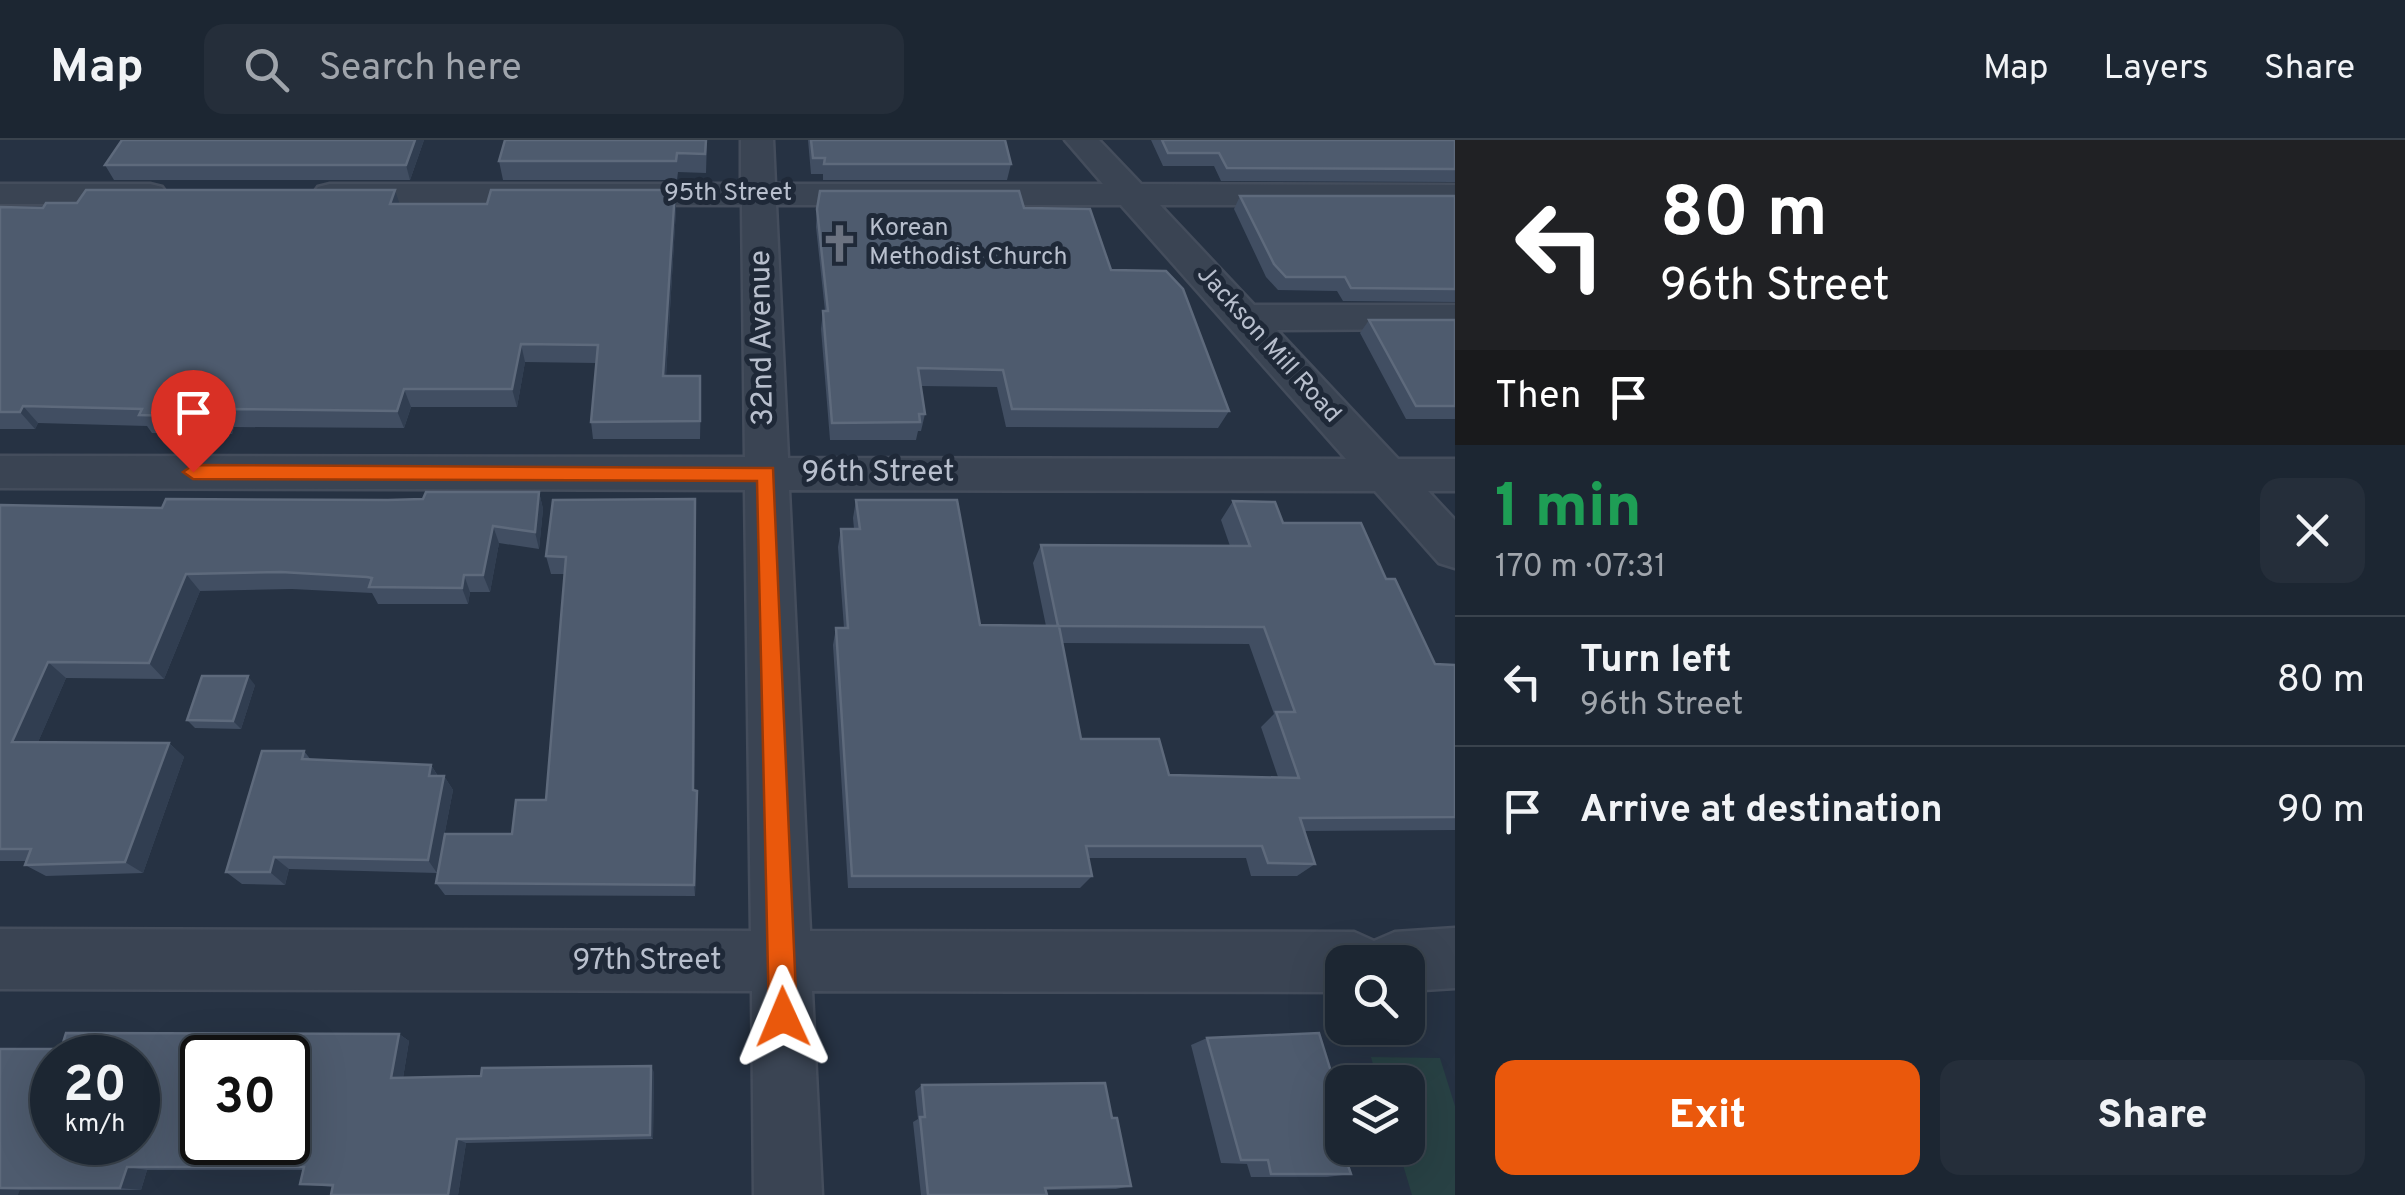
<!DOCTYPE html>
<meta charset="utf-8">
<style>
:root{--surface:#1c2632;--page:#252e3a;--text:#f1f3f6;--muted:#a0a5ac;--line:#3a434d;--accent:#ea580c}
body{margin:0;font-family:Overpass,sans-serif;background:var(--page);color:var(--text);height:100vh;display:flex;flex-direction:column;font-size:38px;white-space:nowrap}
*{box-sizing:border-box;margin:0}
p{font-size:32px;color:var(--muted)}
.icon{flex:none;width:55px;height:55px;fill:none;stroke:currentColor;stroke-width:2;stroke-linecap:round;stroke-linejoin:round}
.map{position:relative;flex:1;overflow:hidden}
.side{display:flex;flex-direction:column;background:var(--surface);width:950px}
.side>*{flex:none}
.banner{background:#202124;color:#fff;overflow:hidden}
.fabs{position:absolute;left:1325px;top:805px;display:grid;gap:20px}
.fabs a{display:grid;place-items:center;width:100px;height:100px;border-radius:20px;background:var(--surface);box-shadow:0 10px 40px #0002,0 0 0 2px var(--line);font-size:50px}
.speed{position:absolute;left:30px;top:895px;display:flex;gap:20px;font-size:50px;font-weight:700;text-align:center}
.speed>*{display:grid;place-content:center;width:130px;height:130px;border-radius:50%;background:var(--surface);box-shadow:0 10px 40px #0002,0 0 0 2px var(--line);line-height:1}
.speed small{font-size:25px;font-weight:400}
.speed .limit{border:5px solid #111;border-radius:15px;background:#fff;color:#111}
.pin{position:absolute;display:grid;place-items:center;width:85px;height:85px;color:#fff;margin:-102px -42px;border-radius:50% 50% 50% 0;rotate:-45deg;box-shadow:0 0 10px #0007}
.pin .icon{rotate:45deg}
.me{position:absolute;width:110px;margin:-55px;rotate:359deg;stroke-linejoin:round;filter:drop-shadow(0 0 8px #0008)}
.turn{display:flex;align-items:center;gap:35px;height:210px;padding:0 40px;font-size:45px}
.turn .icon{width:130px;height:130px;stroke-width:2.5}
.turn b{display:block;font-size:70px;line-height:85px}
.then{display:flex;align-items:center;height:95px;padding:0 40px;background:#0003;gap:20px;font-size:38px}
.round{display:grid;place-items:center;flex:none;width:105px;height:105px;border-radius:20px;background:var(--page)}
.head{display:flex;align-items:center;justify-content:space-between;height:170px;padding:0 40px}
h1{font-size:60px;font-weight:800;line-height:75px;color:#1e9e55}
.primary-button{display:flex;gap:20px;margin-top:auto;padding:20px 40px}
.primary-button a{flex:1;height:115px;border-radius:20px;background:var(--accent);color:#fff;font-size:40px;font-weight:800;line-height:115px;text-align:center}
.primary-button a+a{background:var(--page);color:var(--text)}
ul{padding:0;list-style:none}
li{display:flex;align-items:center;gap:30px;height:130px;padding:0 40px;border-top:2px solid var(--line)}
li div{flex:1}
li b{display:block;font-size:38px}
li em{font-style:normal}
header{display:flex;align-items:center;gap:60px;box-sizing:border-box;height:140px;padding:0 50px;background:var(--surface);border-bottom:2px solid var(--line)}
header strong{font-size:48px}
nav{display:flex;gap:55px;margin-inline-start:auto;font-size:35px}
.search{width:700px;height:90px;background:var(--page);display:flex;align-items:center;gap:25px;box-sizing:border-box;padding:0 35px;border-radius:20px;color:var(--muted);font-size:38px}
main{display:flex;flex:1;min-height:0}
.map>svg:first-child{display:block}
.green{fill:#284144}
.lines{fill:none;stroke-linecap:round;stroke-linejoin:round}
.minor-casing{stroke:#444d5c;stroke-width:5}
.minor{fill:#3a4453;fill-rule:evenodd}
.wall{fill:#414e62;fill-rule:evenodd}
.shaded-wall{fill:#313e51}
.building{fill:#4e5b6e;stroke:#5e6a7c;stroke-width:2.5;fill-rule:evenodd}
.route{fill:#ea580c;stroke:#983908;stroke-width:2.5}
.labels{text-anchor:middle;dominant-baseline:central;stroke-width:10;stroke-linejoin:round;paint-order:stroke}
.far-street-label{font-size:25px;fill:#b8bfcd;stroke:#1f2938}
.far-poi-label{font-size:25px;fill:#b8bfcd;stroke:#1f2938;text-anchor:start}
.street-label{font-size:30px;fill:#b8bfcd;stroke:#1f2938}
</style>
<header>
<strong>Map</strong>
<div class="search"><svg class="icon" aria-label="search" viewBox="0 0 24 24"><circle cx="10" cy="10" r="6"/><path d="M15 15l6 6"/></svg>Search here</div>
<nav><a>Map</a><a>Layers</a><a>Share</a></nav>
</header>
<main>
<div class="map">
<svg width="1455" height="1055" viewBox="0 0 1455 1055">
<rect width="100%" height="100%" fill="#263243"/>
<path class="green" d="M1371,917L1440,918L1455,966V1055H1412L1398,1008H1408V942H1378Z"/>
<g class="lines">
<defs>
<path id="minor" d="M741,0H773L775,44H1103L1065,0H1099L1141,44L1455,45V65H1160L1254,165H1455V189L1277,190L1398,319H1455V351H1428L1455,380V428L1439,423L1375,351L789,350L810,791L1354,792L1374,801L1395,792L1455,788V848L1408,851V822H1342V852L812,851L822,1055H754L752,851L0,849V789L751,791L745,350L0,348V316L745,317L742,65L330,64L318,61L313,54L318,47L330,44H741ZM776,65H1121L1346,319L788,318Z
M0,44H150L162,47L167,54L162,61L150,64H0Z"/>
</defs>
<use href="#minor" class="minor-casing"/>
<use href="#minor" class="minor"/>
</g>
<path class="wall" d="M424,0L410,40H114L105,25Z
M707,0L706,33L678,32L677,40H503L499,21Z
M808,0H1005L1011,24L1007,40H823V34H811Z
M1151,0H1455V42L1221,41L1214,26H1163Z
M675,50L676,69L666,236L701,254L700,299H593L591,282L596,223L525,222L517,267H411L404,288L234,287L232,294H190L152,293L147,286L38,283L35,289H0V67L487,64Z
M1240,56H1455V162L1343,161L1337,151L1278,150L1266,137L1234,69Z
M1024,68L1111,130L1229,271L1218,288L1006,287L997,247L921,246L925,274L921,291H918L916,300H830L821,189L823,171H825L816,87L817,69Z
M1369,180H1455V279H1406L1360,193Z
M539,352L543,369L539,409L499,403L490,452H470L468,464H378L372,453L292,449L200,451L164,539L66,538L38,602L169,603L184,617L143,733L46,736L25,725L26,721H0V365L162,368L388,360Z
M856,360L980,485L1046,486L1033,423L1041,405L1230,406L1221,380L1233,361L1283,383L1386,439L1435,524L1455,525V690L1304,691L1315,724L1297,736H1251L1246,718H1088L1092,736L1080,748H848L833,505L836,488H844L838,407L841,389H854L853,378ZM1062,503L1249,504L1274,574L1261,587L1278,637L1169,635L1081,599Z
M696,378L694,651H697L698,664L695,756L445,755L436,743L512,694L546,660L564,434H551L546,416Z
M255,545L241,589L195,588L187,580Z
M304,611L311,620L431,625L438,636H444L453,650L437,733L289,729L285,745L242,744L226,732Z
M399,894L409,901L403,938L654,932L653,999L466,1003L458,1055H331L332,1047L300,1044L303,1030H147L141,1050H20L0,1055V909H61Z
M1207,898L1342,1008H1346H1343L1351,1034L1327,1037H1251L1247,1024L1221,1023L1191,905Z
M922,945L1112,978L1131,1046L1116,1049L1046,1050L1047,1055H921L913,982L918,979L915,951Z"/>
<path class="shaded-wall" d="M415,0H424L410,40L406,25Z
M395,50L401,68L390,64Z
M675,50L676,69L665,254L663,236Z
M521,204L525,222L517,267L512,249Z
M404,249L411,267L404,288L397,271Z
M23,266L38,283L35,289L20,272Z
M224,269L234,287L232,294L221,276Z
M539,352L543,369L539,409L535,392Z
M695,359L696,378L694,664L693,650Z
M493,386L499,403L490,452L483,435Z
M186,434L200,451L164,539L149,523Z
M464,435L470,452L468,464L462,448Z
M48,522L66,538L32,616L12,602Z
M248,536L255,545L241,589L233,581Z
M169,603L184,617L143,733L125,722Z
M431,625L440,640L429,636Z
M444,636L453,650L437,733L428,720Z
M697,651L698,664L695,756L694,745Z
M274,717L289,729L285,745L270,732Z
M399,894L409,901L402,944L391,938Z
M651,926L654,932L653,999L650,995Z
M457,999L466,1003L458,1055H448Z
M127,1027L147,1030L141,1050L120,1048Z
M0,1049L20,1050L18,1055H0Z"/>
<path class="building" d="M122,0H415L406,25H105Z
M505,0H706L705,14L677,13L676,21H499Z
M811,0H1005L1011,24H824L825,18H813Z
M1162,0H1455V29L1227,28L1219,13H1168Z
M86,50H395L390,64H487L491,50H675L663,236H700V281L591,282L598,205L521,204L512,249H404L397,271L224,269L221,276H178L139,275L142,269L23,266L20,272H0V67L43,68L46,63H77Z
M820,51H1019L1024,68L1090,69L1111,130L1166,131L1183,149L1229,271L1012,269L1003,230L918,228L925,274H919L920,282L832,283L823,171H828L817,69Z
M1240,56H1455V149L1351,148L1345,137H1286L1274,124Z
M1369,180H1455V266H1416Z
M426,352H539L535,392L493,386L483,435H464L462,448L369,447L372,438L367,437L281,432L186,434L149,523L48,522L12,602L169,603L125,722L25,725L31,709H0V365L162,368L166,359L388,360L423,359Z
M695,359L693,650L697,651L694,745L436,743L445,694H512L516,660H546L566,417L546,416L553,360Z
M856,360H957L980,485L1059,486L1081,599H1159L1169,635L1299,638L1276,572H1295L1264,487L1058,486L1041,405L1250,406L1233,361L1275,362L1283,383H1361L1386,439H1395L1435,524L1455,525V677L1300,678L1315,724L1268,723L1262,706H1086L1092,736H852L836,488H848L841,389H860Z
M202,536H248L233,581L187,580Z
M262,611H304L302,619L431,625L429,636H444L428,720L274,717L270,732H226Z
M66,893L399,894L391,938L481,936L482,928L651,926L650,995L457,999L448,1055H331L333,1045L300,1044L304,1027H127L120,1048H0V909H61ZM52,918H138V1002H52ZM202,918H288V1002H202Z
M1319,893L1342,967V1008L1351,1034H1271L1268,1020H1241L1207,898Z
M1105,943L1112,978H1117L1131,1046L1045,1048L1047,1055H928L920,977H925L922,945Z"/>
<path class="route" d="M193,325L773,328L797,877L793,887L783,891L773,887L769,877L757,341L193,339L183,332Z"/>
<defs>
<symbol id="church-bare" viewBox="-9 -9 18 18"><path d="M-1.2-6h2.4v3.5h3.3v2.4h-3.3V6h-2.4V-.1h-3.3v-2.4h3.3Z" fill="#6b7280" stroke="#1f2938" stroke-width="2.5" paint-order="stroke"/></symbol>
</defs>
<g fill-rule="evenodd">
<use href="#church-bare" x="812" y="76" width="55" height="55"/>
</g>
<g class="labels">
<g class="far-street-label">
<text x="728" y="54">95th Street</text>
<text transform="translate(1268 205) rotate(48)">Jackson Mill Road</text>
</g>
<g class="far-poi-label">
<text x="869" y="89">Korean<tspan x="869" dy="29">Methodist Church</tspan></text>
</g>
<g class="street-label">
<text transform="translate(763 198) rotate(-91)">32nd Avenue</text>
<text x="878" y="333">96th Street</text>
<text x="647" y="821">97th Street</text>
</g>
</g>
</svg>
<div class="fabs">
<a><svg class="icon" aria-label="search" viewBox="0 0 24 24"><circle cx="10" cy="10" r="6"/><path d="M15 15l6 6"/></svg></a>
<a><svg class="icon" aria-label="layers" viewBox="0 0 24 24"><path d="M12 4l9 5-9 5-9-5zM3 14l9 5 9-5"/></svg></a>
</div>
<div class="speed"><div>20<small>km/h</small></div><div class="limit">30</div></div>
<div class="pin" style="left:193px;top:332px;background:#d93025"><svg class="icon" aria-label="arrive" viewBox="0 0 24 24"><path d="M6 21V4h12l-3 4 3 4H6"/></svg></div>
<svg class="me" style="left:783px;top:877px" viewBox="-20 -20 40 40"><path d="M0-17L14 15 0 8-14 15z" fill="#ea580c" stroke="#fff" stroke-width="4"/></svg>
</div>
<section class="side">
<div class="banner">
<div class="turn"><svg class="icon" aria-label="left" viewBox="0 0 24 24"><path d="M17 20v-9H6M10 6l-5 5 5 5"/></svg><div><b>80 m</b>96th Street</div></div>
<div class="then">Then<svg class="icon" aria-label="arrive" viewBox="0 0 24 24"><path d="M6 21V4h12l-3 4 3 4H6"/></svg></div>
</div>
<div class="head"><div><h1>1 min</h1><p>170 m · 07:31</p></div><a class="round"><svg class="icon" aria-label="close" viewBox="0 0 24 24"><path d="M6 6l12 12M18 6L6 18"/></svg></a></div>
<ul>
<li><svg class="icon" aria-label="left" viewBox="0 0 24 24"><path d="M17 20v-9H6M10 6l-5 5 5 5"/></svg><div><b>Turn left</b><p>96th Street</p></div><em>80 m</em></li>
<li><svg class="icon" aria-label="arrive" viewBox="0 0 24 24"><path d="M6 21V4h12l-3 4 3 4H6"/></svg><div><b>Arrive at destination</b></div><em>90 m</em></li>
</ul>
<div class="primary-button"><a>Exit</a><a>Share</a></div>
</section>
</main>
